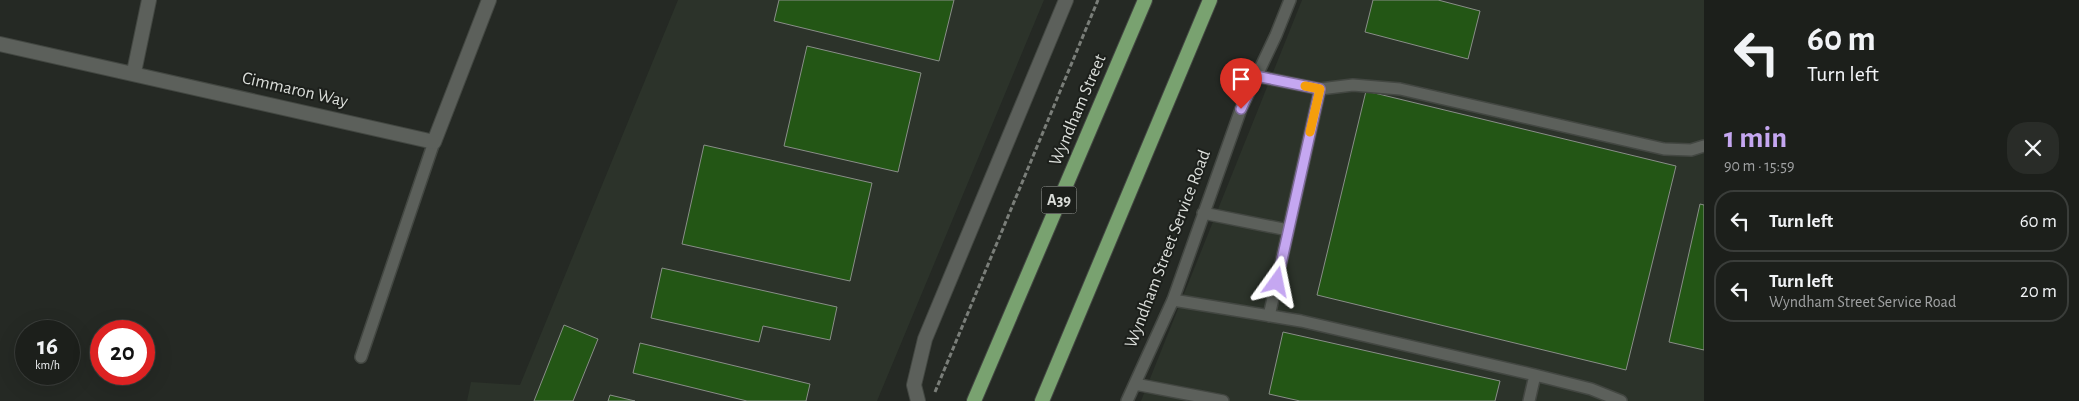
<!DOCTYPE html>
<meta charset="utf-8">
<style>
:root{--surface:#1c1f1b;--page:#292c28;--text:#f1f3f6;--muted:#a0a2a3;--line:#3a3d3a;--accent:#c5a7f1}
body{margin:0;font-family:"Alegreya Sans",sans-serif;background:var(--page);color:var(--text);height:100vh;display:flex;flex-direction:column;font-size:19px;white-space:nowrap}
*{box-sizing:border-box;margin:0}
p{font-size:16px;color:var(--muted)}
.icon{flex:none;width:28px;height:28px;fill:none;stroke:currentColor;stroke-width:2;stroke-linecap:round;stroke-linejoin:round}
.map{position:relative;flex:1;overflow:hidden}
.details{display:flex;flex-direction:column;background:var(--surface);width:375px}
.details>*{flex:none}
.hud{background:#1c1f1b;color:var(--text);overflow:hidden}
.speed{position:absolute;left:15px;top:320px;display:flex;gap:10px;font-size:25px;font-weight:700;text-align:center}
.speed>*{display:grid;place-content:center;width:65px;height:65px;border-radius:50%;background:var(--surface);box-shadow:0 5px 20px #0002,0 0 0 1px var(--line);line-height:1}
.speed small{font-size:12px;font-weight:400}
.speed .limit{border:8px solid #d22;background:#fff;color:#111}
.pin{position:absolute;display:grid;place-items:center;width:42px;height:42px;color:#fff;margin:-51px -21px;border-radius:50% 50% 50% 0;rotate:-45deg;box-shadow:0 0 5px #0007}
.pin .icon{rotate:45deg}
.me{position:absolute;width:55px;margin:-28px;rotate:12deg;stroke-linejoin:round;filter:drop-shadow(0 0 4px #0008)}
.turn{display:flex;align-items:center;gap:18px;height:105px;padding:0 20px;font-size:22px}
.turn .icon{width:65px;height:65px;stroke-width:2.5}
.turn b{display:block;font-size:35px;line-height:42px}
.round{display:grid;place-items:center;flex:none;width:52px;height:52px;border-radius:20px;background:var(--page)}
.overview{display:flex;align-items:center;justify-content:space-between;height:85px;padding:0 20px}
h1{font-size:30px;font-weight:600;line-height:38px;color:var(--accent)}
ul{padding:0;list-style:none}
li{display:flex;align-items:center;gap:15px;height:62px;margin:0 10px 8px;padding:0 10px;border:2px solid var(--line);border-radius:20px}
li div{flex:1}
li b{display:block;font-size:19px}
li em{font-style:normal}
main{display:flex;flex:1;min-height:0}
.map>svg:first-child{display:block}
.built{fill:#2c332a}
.building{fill:#235615;stroke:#898e88}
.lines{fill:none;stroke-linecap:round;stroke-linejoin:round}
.service-casing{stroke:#434742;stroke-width:14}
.minor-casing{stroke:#434742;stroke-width:16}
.trunk-casing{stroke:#434742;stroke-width:16}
.path{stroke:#7a7e79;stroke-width:3;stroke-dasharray:5 2.5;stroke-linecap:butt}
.service{stroke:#5c605b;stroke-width:11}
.minor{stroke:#5c605b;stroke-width:14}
.trunk{stroke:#79a270;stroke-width:14}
.route-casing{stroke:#806d9d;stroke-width:12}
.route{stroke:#c5a7f1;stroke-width:9}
.slow{stroke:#f59e0b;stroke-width:9}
.labels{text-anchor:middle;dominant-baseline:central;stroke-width:4;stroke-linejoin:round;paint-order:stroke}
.shield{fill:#1c1f1b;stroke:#a1a4a0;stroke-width:1}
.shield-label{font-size:16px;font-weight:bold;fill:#daddd9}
.street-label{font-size:18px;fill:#daddd9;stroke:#1c1f1b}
</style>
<main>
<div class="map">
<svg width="1704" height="401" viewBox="0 0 1704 401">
<rect width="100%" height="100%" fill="#252924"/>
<path class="built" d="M678,0H1044L877,401H467L471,382L520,385Z
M1302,0H1704V401H1141Z"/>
<path class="building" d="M779,0H954L939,61L774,21Z
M1373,0H1438L1480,11L1468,59L1365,32Z
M807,46L921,73L898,172L784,146Z
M1366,91L1676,166L1626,370L1317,295Z
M704,145L872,183L850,281L682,244Z
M1700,204L1704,205V350L1669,342Z
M662,268L837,307L830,340L763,326L759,342L651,318Z
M564,325L598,339L573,401H534Z
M1283,332L1500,381L1495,401H1300L1269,394Z
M640,343L810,384L806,401H747L633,373Z
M610,395L635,401H608Z"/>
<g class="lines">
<defs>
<path id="service" d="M1256,76L1320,89L1353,85L1400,89L1664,149L1691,150L1704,146
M1203,213L1288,230
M1173,300L1301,321L1535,375L1591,389L1621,401
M1269,316L1320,89
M361,357L434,142
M1135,384L1223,401
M1127,401L1173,300L1241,109L1276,35L1290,0
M1529,401L1535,375"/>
<path id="minor" d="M0,44L434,142L489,0
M134,72L149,0
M918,401L914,385L925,339L1066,0"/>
<path id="trunk" d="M974,401L1145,0
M1042,401L1210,0"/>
</defs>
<use href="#service" class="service-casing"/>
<use href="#minor" class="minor-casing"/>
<use href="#trunk" class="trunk-casing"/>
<path class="path" d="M935,392L1098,0"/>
<use href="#service" class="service"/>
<use href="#minor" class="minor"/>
<use href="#trunk" class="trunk"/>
</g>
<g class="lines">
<defs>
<path id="route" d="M1241,109L1256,76L1320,89L1277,282"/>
</defs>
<use href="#route" class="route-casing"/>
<use href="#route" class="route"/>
<path class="slow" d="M1305,86L1320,89L1310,132"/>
</g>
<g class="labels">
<rect class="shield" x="1041.5" y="186.5" width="35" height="27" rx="4"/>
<g class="shield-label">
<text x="1059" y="200">A39</text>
</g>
<g class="street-label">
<text transform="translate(295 90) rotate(13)">Cimmaron Way</text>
<text transform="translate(1078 110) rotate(-67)">Wyndham Street</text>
<text transform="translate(1168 249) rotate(-69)">Wyndham Street Service Road</text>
</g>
</g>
</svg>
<div class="speed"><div>16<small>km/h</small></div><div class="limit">20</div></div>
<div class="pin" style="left:1241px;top:109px;background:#d93025"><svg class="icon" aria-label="arrive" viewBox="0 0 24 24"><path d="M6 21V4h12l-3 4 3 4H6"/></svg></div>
<svg class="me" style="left:1277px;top:282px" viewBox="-20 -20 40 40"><path d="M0-17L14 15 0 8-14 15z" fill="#c5a7f1" stroke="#fff" stroke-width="4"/></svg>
</div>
<section class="details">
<div class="hud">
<div class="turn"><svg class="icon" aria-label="left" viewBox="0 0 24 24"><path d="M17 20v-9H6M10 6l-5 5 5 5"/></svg><div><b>60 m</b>Turn left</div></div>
</div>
<div class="overview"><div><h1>1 min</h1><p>90 m · 15:59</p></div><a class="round"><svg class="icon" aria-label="close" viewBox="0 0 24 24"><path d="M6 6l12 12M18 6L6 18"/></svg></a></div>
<ul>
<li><svg class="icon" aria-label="left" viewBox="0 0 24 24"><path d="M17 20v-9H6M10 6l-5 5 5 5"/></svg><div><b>Turn left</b></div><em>60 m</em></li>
<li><svg class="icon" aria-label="left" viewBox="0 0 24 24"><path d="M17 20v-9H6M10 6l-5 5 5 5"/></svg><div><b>Turn left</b><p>Wyndham Street Service Road</p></div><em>20 m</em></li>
</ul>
</section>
</main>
